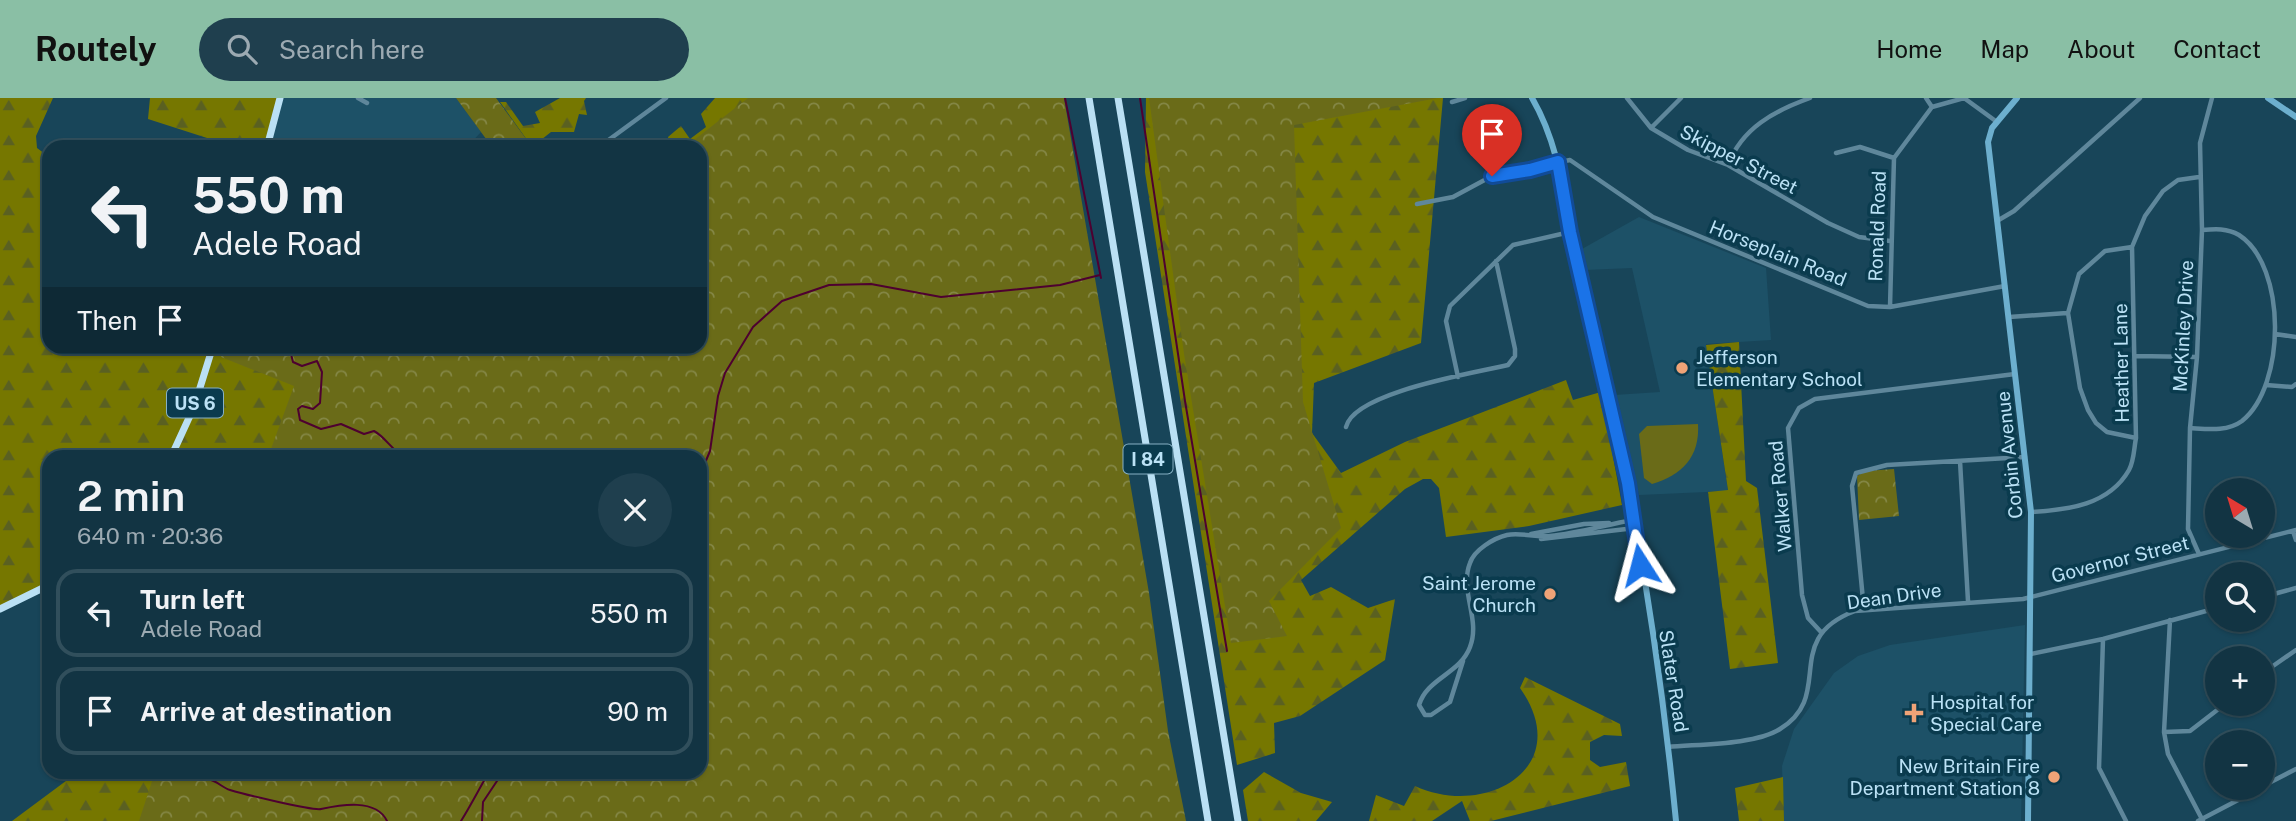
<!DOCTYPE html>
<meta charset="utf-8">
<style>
:root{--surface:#123443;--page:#1f3f4e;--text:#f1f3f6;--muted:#9caab2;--line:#314f5c;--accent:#8abfa5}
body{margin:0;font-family:"Public Sans",sans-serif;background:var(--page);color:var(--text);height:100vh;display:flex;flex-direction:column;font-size:26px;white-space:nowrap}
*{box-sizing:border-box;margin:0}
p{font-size:23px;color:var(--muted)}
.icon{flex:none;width:38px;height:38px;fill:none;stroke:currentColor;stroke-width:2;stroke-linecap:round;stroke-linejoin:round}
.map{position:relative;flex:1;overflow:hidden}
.panel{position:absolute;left:42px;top:352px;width:665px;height:329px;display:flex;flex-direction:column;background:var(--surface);border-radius:21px;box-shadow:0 2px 5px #0004,0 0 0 2px var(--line)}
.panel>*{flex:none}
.guide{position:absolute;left:42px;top:42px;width:665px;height:214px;border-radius:21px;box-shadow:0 2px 5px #0004,0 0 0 2px var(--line);background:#123443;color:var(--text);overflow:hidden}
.needle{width:46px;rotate:322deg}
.tools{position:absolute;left:2205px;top:380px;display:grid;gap:14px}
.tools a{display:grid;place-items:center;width:70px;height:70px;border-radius:50%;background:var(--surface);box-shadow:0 2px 5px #0004,0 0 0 2px var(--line);font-size:35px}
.pin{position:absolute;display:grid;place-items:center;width:60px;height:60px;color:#fff;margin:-72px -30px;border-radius:50% 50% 50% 0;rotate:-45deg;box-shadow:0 0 7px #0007}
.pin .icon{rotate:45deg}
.me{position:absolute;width:77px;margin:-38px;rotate:351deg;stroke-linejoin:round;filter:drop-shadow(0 0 5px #0008)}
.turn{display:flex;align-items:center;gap:24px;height:147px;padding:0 35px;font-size:32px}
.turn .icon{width:91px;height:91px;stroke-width:2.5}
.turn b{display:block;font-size:49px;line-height:60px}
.then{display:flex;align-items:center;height:66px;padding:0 35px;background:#0003;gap:14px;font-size:26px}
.round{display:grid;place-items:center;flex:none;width:74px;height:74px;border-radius:37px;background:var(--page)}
.headline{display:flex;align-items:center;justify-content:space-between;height:119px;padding:0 35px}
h1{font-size:42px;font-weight:600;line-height:52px}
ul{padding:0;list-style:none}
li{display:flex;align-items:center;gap:21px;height:88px;margin:0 14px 10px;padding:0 21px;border:4px solid var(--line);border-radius:21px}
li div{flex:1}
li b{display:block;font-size:26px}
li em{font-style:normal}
header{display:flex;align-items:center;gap:42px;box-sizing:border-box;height:98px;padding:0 35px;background:var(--accent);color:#111}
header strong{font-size:33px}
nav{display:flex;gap:38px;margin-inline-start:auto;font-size:24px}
.search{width:490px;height:63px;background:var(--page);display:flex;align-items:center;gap:18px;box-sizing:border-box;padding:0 24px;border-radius:38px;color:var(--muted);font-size:26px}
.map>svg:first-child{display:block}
.built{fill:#1d5167}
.grass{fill:#6a6b18}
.forest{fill:url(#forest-firs)}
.park{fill:url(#park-crowns)}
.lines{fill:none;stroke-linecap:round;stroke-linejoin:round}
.stream{stroke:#4e0030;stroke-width:2}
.street{stroke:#5f879b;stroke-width:4.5}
.secondary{stroke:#6dafce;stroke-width:6}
.highway{stroke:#bae0f4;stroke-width:7}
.route-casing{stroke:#114b97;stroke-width:18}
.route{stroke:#1a73e8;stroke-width:12}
.poi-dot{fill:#efa377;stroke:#0a3b4e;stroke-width:2.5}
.labels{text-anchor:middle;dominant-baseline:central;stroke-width:7;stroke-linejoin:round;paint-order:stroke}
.shield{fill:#0a3b4e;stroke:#86b0c4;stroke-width:2}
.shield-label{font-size:18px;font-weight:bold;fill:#bbe2f6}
.street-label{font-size:19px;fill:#bbe2f6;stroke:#0a3b4e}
.poi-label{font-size:19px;fill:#bbe2f6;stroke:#0a3b4e;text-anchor:start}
</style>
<header>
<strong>Routely</strong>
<div class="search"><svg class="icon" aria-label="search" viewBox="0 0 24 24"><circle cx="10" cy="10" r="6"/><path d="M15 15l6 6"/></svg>Search here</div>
<nav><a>Home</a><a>Map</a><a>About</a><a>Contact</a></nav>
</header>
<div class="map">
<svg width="2296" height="723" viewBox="0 0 2296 723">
<defs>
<pattern id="forest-firs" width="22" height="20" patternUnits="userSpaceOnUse" patternTransform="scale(1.75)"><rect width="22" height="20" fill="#767700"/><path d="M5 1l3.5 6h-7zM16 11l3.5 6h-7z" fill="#5a6021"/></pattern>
<pattern id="park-crowns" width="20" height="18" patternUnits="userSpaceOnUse" patternTransform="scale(1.75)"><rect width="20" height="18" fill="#6a6b18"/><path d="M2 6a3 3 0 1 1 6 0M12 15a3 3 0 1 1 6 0" fill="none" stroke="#848746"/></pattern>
</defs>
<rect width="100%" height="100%" fill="#184559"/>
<path class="built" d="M280,0H456L481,34L467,49H280L270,36Z
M1639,119L1766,170L1771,242L1706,246L1728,393L1639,397L1614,297L1660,294L1632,170L1585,172L1582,151Z
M2025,527L2021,723H1784L1782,668L1794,631L1834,575L1858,558L1890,547Z"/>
<path class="grass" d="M1698,326C1700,359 1682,377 1652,386L1644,380L1639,336L1647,328Z"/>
<path class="forest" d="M0,0H53L36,38L37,50L49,59V248H700V49H670L668,39L681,28L690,41L706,29L701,16L715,0H975L701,280L450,359H49V487L0,511Z
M150,0H280L270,36L280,49H235L148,21Z
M560,0H586L584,3L587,17L579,16L574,34H551L532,49L500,4H506L523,28L540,25L535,14Z
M1146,0H1443L1421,245L1314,285L1312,335L1341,375L1405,344L1566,282L1573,302L1601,294L1622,407L1529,428L1446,439L1439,390L1431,381H1423L1405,391L1301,482L1310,498L1331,489L1368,510L1395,501L1385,562L1300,618L1274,625L1275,655L1237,667L1145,74Z
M1739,244L1746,383L1757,390L1778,565L1730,571L1708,394L1728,392L1706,247Z
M1525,579L1620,626L1622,638L1604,637L1590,644V662L1600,669L1626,664L1630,688L1491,723H1470L1462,703L1432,723H1369L1376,697L1404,708L1415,688C1486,721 1576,669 1520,590Z
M78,674H473L449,723H12Z
M1264,674L1301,695L1332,704L1316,723H1248L1243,692Z
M1783,679L1784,723H1739L1735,690Z"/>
<path class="park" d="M456,0H496L532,49H492Z
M748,0H1064L1149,495L1168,633L1186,723H139L155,674H700V359H268L294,288L221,259L224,248H700V49H685Z
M1149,0H1438L1294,27L1303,304L1341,430L1269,503L1287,538L1231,545L1184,256Z
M1894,371L1899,418L1859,422L1857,378L1866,373Z"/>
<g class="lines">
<path class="stream" d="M1065,0L1101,180
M1140,0L1185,303L1227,553
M289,248L293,264L302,268L317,263L322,274L320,305L313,311L302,308L298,311L300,322L321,331L341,326L364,336L374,333C387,340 392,354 406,359
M700,377L710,353L718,298L725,275L753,229L782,203L829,187L871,186L941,199L1060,187L1100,177
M170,674C182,685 196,678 211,682C218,684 223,690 230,692C243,696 313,713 321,711C340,707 376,700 387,723
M461,723C471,707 479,691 489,674
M482,723L483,704L503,674"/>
<path class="street" d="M358,0L367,5
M1627,0L1651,30L1688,52L1728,67L1828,125L1859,139L1890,143
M1926,0L1932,9
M1452,4L1465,0
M1651,30L1681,0
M599,49L666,0
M1836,55L1860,49L1894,60
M1728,67C1742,30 1774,13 1810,0
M1417,106L1453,99L1492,78L1570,62L1653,119L1868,208L1890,209L2005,188
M1997,123L2014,113L2140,0
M2132,149L2105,153L2079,176L2068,215L2080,290L2088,312L2096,325L2107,334L2136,340
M1890,209L1894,60L1932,9L1964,0L1997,24
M2009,219L2067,215
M2275,236L2296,239
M2136,258L2197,259
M1458,279L1446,223L1450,208L1513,147L1570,134
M2266,287L2292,289L2296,286
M1346,329C1354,294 1475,275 1508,267L1515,258V251L1496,163
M2190,330C2207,331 2227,334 2242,323C2286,288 2287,168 2239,137C2227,130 2215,131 2202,132
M1960,363L1968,503
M2031,414C2068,412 2109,407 2129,372C2134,363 2134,350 2136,340L2132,149L2145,118L2163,93L2178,82L2199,79
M2293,433L2296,442
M1531,436L1584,426L1609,425
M1541,441L1635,430
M2199,456L2188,431L2190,330L2197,259L2202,132L2200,45L2212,0
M2263,499L2296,490
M1864,512L1852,388L1856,375L1887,367L2025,359
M2170,522L2164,634L2168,656L2203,723
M1821,534L1808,520L1802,497L1788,330L1799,310L1815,301L2015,276
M2103,541L2099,670L2126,723
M2031,556L2103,541L2217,510
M1463,563L1450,604L1431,617H1425L1419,607C1427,580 1460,576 1470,549C1481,521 1459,493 1470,465C1474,452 1494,440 1507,437C1521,434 1536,440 1550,438C1578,435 1605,427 1633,422
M2263,575L2296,552
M2164,634L2190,633L2225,606
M1668,649C1699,646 1755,647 1780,631C1836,597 1780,541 1855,513L2023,501L2296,432
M2263,688L2296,671
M2198,723L2261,690"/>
<path class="secondary" d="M1532,0C1563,53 1565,114 1579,173C1595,244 1615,315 1628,386C1649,497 1665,611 1676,723
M2017,0L1992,30L1988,44L2031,414L2028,723
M2268,0L2296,19"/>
<path class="highway" d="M1089,0L1208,723
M1118,0L1238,723
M267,49L280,0
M171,359L194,309L213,248
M0,511L49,487"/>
</g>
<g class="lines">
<defs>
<path id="route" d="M1492,78L1530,72L1558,64L1570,134L1628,385L1640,467"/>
</defs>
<use href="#route" class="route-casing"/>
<use href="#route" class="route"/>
</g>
<g class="poi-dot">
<circle cx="1682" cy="270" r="7"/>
<circle cx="1550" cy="496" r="7"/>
<path d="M1910.5 604.5h7v7h7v7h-7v7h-7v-7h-7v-7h7z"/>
<circle cx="2054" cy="679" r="7"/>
</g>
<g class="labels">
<g class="shield">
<rect x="167" y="290.5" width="56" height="29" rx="5"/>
<rect x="1123.5" y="346.5" width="49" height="29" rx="5"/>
</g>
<g class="shield-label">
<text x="195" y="305">US 6</text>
<text x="1148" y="361">I 84</text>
</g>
<g class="street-label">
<text transform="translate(1739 61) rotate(27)">Skipper Street</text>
<text transform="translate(1877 128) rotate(-88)">Ronald Road</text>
<text transform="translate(1778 155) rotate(22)">Horseplain Road</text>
<text transform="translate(2183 228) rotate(-87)">McKinley Drive</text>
<text transform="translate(2121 265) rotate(-91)">Heather Lane</text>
<text transform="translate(2009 357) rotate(-96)">Corbin Avenue</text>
<text transform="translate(1780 398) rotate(-95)">Walker Road</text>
<text transform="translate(2120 461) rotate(-14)">Governor Street</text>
<text transform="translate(1894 498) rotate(-8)">Dean Drive</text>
<text transform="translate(1674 583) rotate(81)">Slater Road</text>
</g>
<g class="poi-label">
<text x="1696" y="259">Jefferson<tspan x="1696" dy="22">Elementary School</tspan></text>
<text x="1536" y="485" text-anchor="end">Saint Jerome<tspan x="1536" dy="22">Church</tspan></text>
<text x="1930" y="604">Hospital for<tspan x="1930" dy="22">Special Care</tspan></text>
<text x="2040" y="668" text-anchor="end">New Britain Fire<tspan x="2040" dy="22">Department Station 8</tspan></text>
</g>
</g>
</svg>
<div class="tools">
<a><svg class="needle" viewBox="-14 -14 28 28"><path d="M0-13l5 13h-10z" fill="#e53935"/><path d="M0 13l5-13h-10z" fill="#9caab2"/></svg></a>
<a><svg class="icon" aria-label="search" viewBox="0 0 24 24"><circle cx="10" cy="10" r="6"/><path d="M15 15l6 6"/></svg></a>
<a>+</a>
<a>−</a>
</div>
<div class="pin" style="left:1492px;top:78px;background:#d93025"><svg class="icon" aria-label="arrive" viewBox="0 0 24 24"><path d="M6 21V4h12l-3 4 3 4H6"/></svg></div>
<svg class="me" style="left:1640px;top:467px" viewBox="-20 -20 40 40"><path d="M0-17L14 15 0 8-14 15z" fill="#1a73e8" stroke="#fff" stroke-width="4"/></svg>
<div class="guide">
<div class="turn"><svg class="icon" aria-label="left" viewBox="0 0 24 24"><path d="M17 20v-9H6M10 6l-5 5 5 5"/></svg><div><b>550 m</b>Adele Road</div></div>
<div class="then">Then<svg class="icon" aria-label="arrive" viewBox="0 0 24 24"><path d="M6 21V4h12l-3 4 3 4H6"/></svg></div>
</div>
<section class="panel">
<div class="headline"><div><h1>2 min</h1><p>640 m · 20:36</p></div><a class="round"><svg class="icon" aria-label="close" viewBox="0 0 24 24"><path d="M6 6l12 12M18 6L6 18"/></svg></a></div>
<ul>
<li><svg class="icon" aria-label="left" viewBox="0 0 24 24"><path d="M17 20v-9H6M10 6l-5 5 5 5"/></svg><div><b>Turn left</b><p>Adele Road</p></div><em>550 m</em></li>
<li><svg class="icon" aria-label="arrive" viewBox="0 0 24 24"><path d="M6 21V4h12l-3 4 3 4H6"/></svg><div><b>Arrive at destination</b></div><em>90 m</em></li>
</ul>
</section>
</div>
